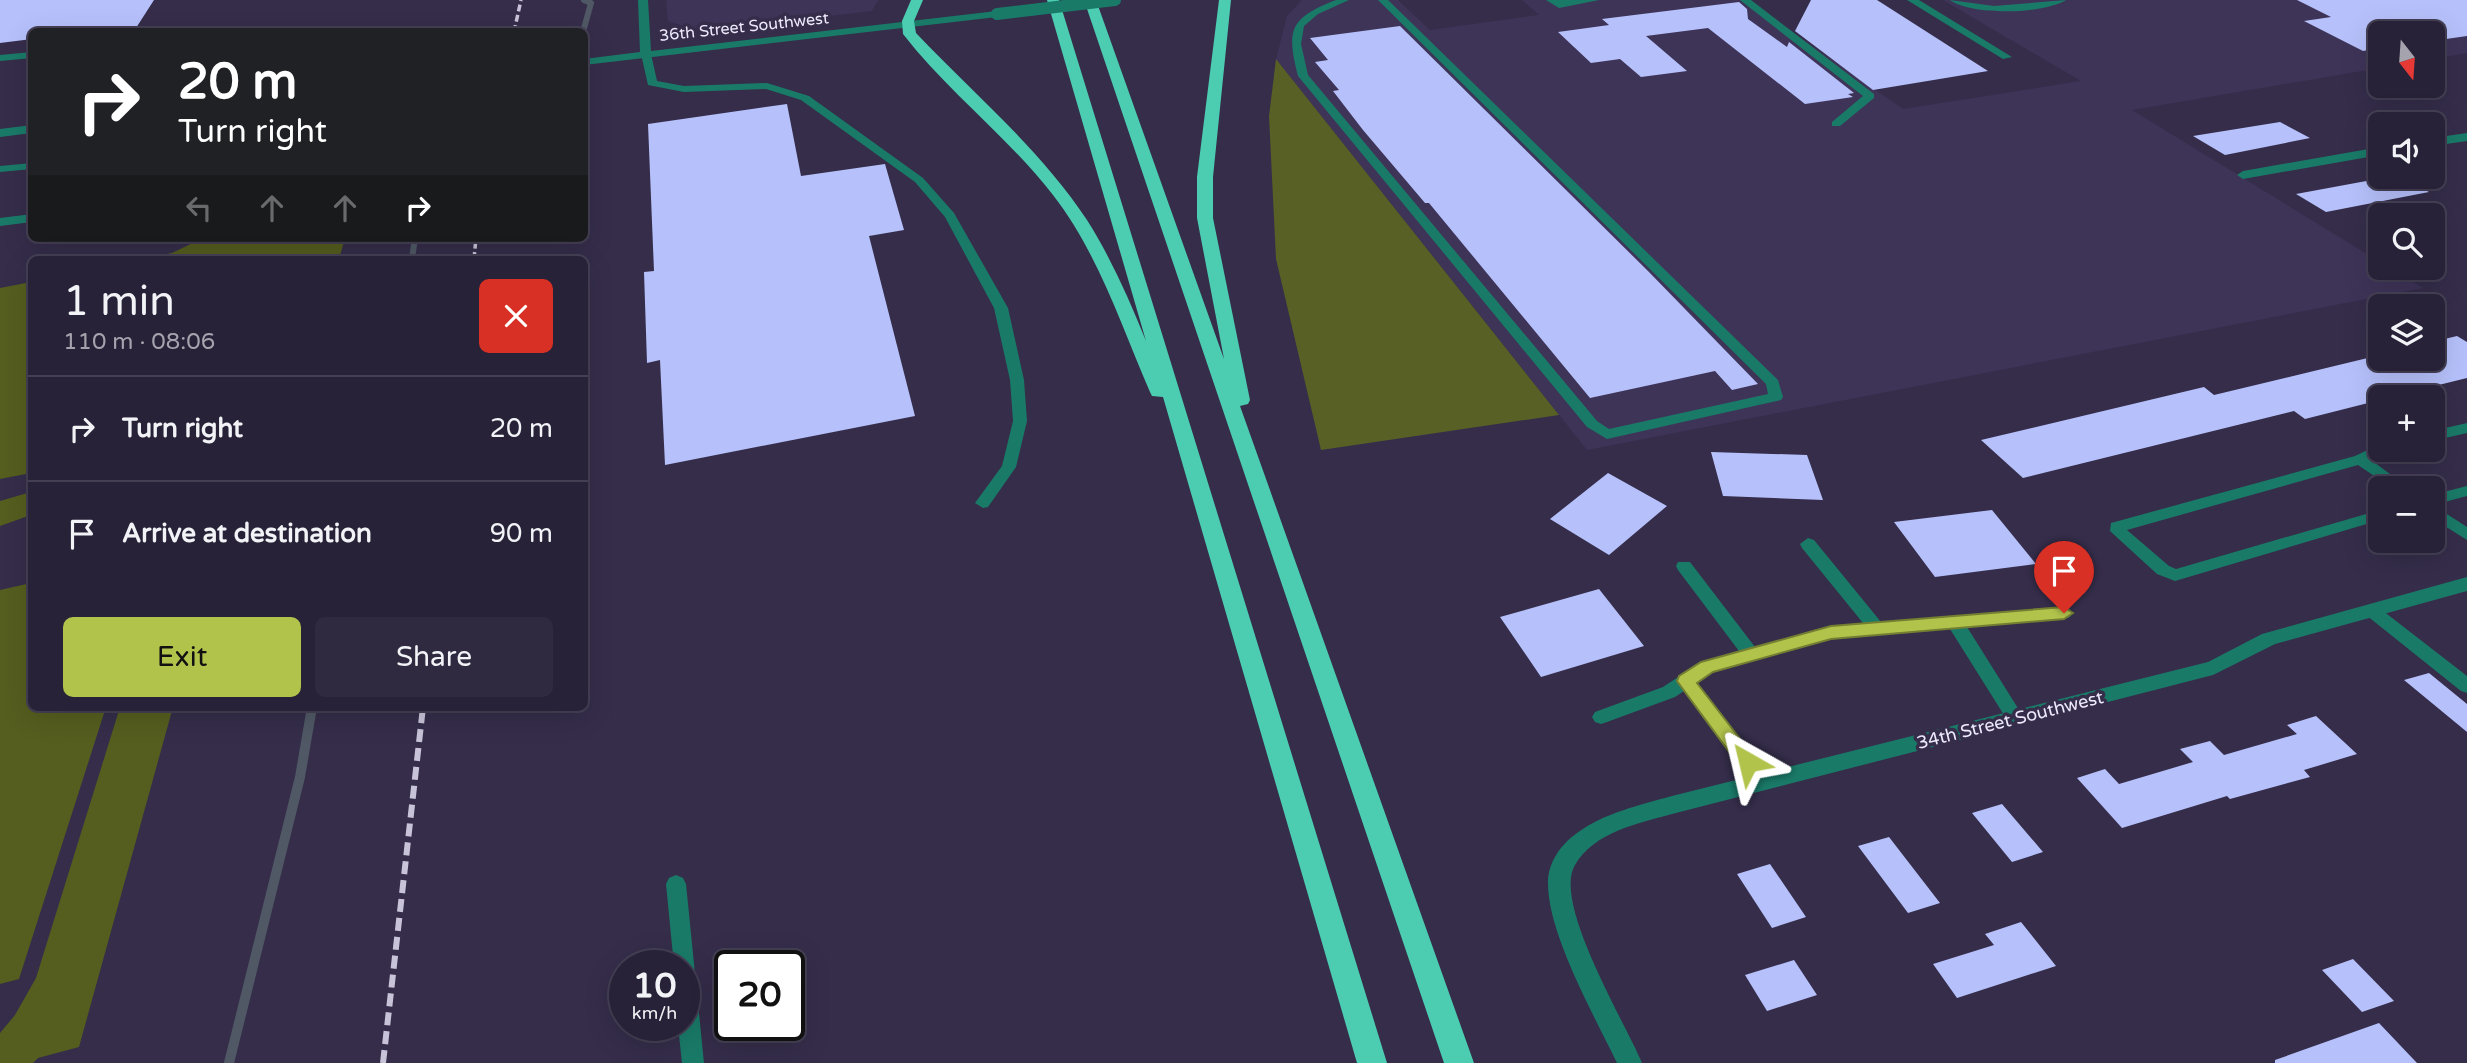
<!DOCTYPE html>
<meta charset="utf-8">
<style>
:root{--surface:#282238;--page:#302a40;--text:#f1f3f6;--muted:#a5a4ae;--line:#443f53;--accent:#b2c34c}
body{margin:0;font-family:"Varela Round",sans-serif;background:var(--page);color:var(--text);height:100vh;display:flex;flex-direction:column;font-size:26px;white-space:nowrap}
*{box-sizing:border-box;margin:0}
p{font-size:23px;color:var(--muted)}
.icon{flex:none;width:38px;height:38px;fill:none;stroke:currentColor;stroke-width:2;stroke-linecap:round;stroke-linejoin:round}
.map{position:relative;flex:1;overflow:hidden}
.side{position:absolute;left:28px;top:256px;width:560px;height:455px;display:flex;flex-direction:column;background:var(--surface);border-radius:10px;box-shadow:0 7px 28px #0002,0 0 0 2px var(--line)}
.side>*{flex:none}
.top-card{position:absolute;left:28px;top:28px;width:560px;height:214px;border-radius:10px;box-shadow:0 7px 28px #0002,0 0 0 2px var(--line);background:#202124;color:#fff;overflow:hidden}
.needle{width:46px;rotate:163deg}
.buttons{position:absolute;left:2368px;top:21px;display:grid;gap:14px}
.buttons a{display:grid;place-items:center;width:77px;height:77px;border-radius:10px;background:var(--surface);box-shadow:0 7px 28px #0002,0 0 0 2px var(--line);font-size:35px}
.speed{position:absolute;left:609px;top:950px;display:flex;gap:14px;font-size:35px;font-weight:700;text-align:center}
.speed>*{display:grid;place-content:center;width:91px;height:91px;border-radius:50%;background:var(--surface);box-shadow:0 7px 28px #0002,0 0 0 2px var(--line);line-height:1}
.speed small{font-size:18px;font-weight:400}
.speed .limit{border:4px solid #111;border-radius:10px;background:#fff;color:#111}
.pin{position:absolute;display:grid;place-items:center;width:60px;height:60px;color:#fff;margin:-72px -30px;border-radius:50% 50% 50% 0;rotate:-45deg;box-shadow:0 0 7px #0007}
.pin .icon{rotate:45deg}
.me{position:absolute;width:77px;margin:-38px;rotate:323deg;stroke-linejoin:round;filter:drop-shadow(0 0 5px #0008)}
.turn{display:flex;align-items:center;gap:24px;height:147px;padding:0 35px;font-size:32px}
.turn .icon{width:91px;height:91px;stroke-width:2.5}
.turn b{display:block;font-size:49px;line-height:60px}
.lanes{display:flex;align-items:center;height:66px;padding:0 35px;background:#0003;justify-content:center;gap:35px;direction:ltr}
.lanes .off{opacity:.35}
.round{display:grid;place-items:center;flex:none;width:74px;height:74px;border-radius:10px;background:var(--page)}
.overview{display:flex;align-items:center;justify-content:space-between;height:119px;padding:0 35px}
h1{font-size:42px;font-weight:600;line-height:52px}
.primary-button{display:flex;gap:14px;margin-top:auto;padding:14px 35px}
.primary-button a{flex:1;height:80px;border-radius:10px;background:var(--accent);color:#111;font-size:28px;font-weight:600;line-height:80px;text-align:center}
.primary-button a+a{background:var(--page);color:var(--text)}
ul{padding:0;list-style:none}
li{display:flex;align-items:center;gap:21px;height:105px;padding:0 35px;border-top:2px solid var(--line)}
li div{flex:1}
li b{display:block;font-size:26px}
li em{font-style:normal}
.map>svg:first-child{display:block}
.built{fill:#3e3458}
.green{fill:#555d1f}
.forest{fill:#586025}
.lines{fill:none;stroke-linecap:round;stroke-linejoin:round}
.stream-far1{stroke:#4f5864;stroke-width:6}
.stream{stroke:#4f5864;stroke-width:10}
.building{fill:#b6c1fb}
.service{fill:#1a7a68;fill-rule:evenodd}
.minor{fill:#1a7a68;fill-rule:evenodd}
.tertiary{fill:#1a7a68;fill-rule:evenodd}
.motorway{fill:#4cccb1;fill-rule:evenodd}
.rail-far1{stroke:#c8c3d8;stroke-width:3.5;stroke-dasharray:7 3.5;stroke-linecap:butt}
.rail{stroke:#c8c3d8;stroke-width:6;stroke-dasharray:13 6;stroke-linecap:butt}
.tertiary-bridge{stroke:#1a7a68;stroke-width:12}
.route{fill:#b2c34c;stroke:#747f31;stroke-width:2}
.labels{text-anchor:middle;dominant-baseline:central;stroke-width:7;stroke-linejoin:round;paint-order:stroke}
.far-street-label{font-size:16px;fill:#eee9fc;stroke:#352d4a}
.street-label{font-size:18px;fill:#eee9fc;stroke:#352d4a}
</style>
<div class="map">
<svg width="2467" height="1063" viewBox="0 0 2467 1063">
<rect width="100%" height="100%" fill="#352d4a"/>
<path class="built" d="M666,0H878L872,11L699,31L668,21Z
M1302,0H1398L1430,30L1539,15L1522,0H1747L1903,109L2081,81L1943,0H2467V53L2433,59L2432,33H2380V68L2132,110L2380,262V268H2390L2423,288L1587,450L1276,59L1287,16Z"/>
<path class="green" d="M214,238H345L339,259H141L172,253L199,240Z
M31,282V473L0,479V288Z
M31,492V515L0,526V501Z
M31,583L32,707H106L19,979L0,984V590Z
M120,707H173L79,1047L38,1058L33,1063H0V1033L15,1015L36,978Z"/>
<path class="forest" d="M1276,59L1559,415L1321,450L1276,259L1269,116Z"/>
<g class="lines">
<path class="stream-far1" d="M583,32L591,3L584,0
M412,259L415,238"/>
<path class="stream" d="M229,1063L300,777L312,707"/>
</g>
<path class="building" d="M0,0H154L136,28L106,32H32V39L0,43Z
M1811,0H1877L1988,71L1873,90L1795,31Z
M2297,0H2467V36L2432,41V33H2380V48L2363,51L2304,21L2331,17Z
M1739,2L1747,9L1748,19L1787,47L1789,42L1854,93L1848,94L1853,97L1805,104L1708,28L1646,36L1687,71L1641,77L1620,59L1591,63L1558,32L1609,25L1602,19Z
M1400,26L1648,271L1758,384L1732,390L1715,371L1590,398L1429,203H1425L1363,130L1333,91L1339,90L1315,62L1328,60L1310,38Z
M787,104L801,176L885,164L904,230L869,236L915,416L665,465L660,360L647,363L644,272L654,271L648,124Z
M2280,122L2310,138L2225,155L2193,136Z
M2388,177H2401L2429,192L2326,212L2296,194Z
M2457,336L2467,342V378L2390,397H2380V400L2305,419L2294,411L2023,478L1981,440L2204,387L2214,395L2380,355V359H2432V342Z
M1711,452L1807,455L1823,500L1723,496Z
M1608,473L1667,506L1609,555L1550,519Z
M1992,510L2036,564L1935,577L1894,522Z
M1599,589L1644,646L1541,677L1500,617Z
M2429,673L2467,704V732L2404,680Z
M2316,716L2357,754L2304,770L2310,777L2230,799L2227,796L2122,828L2077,778L2105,769L2119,784L2193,762L2180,749L2210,741L2224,755L2297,734L2287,725Z
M2002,804L2043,852L2012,862L1972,813Z
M1889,837L1940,903L1908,913L1858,846Z
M1770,864L1806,917L1772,928L1737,874Z
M2021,922L2056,966L1957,998L1933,964L1994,945L1985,934Z
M2353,959L2394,1001L2362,1012L2322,970Z
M1794,960L1817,995L1767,1011L1745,975Z
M2379,1023L2417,1063H2275V1060Z"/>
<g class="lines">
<path class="service" d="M1336,0H1349L1318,14L1304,26L1301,44L1308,75L1597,421L1609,429L1768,394L1766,384L1378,0H1388L1778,380L1783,397L1781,400L1607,439L1587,427L1298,76C1286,29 1290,18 1336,0Z
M1546,0H1599L1559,8Z
M1740,0H1751L1874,94V98L1840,126H1832V122L1863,96Z
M1907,0H1919L2012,57L2003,59Z
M1950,0L1994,6L2066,0C2044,14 1972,16 1950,0Z
M646,51L651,54L657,81L684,86L767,83L809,96L923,178L954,213L1008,308L1024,380L1027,421L1016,467L988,507L983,508L975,503L1002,466L1013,421L1010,380L994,308L945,217L915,182L801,100L766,89L684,92L648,85L641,54Z
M32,52V58L0,61V55Z
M32,163V169L0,172V166Z
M32,214V222L0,226V218Z
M2467,423V433L2432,441V431Z
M2380,444V450H2387L2371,460L2409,488H2392L2358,465L2127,530L2169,566L2176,569L2380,510V520L2175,581L2157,574L2110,531L2111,523L2355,456Z
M2467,486V496L2433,505L2467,527V540L2432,518V495Z
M1808,538L1814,540L1881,622L2064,607L2070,609L2072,613L2070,617L2064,619L1967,627L2021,713L2024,718L2021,723L2015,725L2009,723L1950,629L1831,638L1713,672L1697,682L1770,777L1772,782L1770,787L1763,790L1756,787L1684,691L1675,697L1607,722L1601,724L1595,722L1592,717L1595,712L1663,687L1701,662L1739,651L1678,570L1676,566L1678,562H1690L1755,647L1831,626L1863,623L1802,548L1800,544Z
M2372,605L2378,607L2467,676V693L2461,691L2366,615L2364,611L2366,607Z
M676,875L683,878L686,884L704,1063H682L678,1026H684V966H674L666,884L669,878Z"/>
<path class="minor" d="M2467,133V141L2432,146V138Z
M2380,147V155L2243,179L2237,175L2243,171Z
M2467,577V591L2275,644L2213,675L1672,814C1639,823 1594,832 1575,865C1552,903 1626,1024 1642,1063H1617C1595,1017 1547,933 1548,882C1548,863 1561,844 1577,833C1604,813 1640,805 1672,796L2208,662L2262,634Z"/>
<path class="tertiary" d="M638,0H648L651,51L997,11L1002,14L997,17L584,65V59L640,52Z
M32,125V133L0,137V129Z"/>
<path class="motorway" d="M911,0H923L914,21L916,33C974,94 1040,149 1087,220C1111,258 1129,299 1146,341L1047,0H1059L1387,1063H1357L1163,397L1152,396L1150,392C1121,325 1098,253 1053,195C1008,137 948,92 903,34L902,21Z
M1084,0H1096L1224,359L1197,218V177L1219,0H1231L1213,177V218L1250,400L1248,404L1240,406L1474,1063H1444Z"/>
<path class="rail-far1" d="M514,32L521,0
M474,259L476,238"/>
<path class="rail" d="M383,1063L423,707"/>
<path class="tertiary-bridge" d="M997,14L1115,0"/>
</g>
<path class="route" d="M2064,607L2073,613L2064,619L1831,639L1713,672L1697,683L1754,757L1757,762L1754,768L1748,770L1741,768L1677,681L1679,676L1701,662L1831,626Z"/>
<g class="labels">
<g class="far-street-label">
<text transform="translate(744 27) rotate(-6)">36th Street Southwest</text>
</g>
<g class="street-label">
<text transform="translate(2010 720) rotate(-14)">34th Street Southwest</text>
</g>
</g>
</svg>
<div class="buttons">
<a><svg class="needle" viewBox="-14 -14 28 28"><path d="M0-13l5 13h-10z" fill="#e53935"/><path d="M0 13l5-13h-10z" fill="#a5a4ae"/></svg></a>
<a><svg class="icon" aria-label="sound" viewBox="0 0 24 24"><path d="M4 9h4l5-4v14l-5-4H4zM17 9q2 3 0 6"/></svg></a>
<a><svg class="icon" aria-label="search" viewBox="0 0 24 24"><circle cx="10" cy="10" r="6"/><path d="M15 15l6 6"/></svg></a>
<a><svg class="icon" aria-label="layers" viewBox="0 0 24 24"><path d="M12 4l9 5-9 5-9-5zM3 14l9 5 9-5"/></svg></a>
<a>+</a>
<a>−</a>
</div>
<div class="speed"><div>10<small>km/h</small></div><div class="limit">20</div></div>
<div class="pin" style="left:2064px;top:613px;background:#d93025"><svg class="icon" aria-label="arrive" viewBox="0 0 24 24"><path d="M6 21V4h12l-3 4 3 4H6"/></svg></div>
<svg class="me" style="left:1748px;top:762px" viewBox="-20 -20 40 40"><path d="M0-17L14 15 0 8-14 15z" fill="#b2c34c" stroke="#fff" stroke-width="4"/></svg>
<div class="top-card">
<div class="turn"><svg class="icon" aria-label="right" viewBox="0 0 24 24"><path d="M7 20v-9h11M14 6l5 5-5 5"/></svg><div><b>20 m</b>Turn right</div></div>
<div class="lanes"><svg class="icon off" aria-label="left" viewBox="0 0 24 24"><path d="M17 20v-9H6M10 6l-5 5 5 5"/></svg><svg class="icon off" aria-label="ahead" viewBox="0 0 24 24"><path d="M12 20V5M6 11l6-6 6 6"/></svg><svg class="icon off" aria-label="ahead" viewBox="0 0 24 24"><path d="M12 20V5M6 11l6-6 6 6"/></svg><svg class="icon" aria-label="right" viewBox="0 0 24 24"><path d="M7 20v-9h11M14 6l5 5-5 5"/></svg></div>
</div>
<section class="side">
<div class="overview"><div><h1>1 min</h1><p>110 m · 08:06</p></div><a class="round" style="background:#d93025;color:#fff"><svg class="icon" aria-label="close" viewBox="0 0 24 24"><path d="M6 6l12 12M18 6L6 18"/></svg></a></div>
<ul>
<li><svg class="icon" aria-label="right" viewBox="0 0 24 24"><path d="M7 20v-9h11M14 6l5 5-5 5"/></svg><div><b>Turn right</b></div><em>20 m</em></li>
<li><svg class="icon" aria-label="arrive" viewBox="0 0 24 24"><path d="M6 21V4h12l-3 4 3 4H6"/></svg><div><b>Arrive at destination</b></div><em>90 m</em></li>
</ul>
<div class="primary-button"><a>Exit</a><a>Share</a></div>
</section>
</div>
